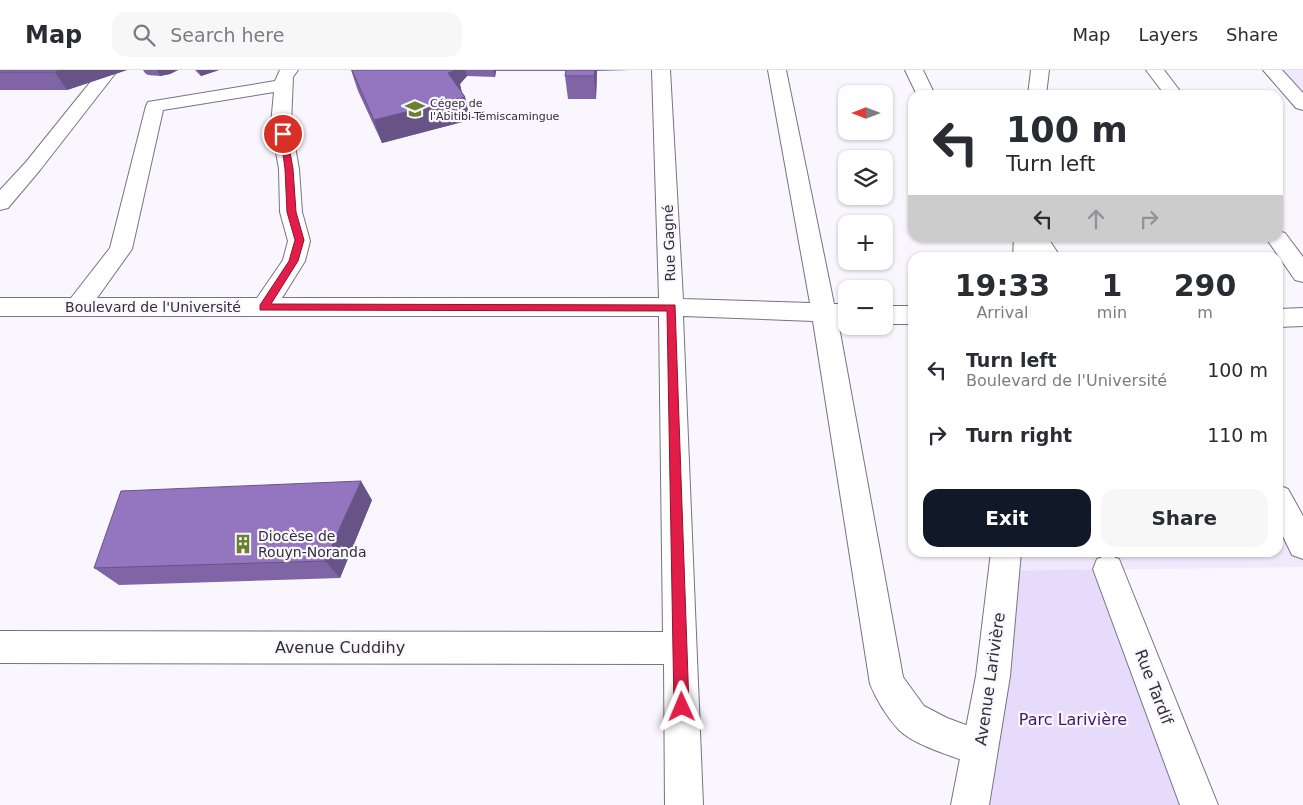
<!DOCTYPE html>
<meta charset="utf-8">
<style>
:root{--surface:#fff;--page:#f7f7f7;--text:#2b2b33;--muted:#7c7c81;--line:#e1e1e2;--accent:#111827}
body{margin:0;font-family:"DejaVu Sans",sans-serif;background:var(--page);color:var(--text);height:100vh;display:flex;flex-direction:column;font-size:19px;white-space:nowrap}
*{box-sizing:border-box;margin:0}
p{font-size:16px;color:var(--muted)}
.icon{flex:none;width:28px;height:28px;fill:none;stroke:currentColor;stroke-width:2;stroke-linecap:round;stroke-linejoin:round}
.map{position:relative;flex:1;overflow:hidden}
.details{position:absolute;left:908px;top:182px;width:375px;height:305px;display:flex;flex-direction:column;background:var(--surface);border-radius:15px;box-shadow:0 1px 4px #0004}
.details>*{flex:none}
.top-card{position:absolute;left:908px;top:20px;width:375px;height:152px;border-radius:15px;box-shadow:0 1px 4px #0004;background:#fff;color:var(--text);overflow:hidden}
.needle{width:32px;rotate:270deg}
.controls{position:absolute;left:838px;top:15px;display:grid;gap:10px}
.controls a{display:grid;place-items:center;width:55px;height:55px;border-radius:10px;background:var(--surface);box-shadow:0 1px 4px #0004;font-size:25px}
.pin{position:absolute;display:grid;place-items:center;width:42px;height:42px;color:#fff;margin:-21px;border:2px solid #fff;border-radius:50%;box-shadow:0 1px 5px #0007}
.me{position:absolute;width:55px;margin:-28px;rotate:359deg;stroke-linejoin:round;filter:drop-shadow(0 0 4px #0008)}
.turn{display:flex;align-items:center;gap:18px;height:105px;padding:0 15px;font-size:22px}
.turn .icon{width:65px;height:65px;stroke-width:2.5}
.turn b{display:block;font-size:35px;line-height:42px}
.lanes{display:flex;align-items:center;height:48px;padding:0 15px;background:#0003;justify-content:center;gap:25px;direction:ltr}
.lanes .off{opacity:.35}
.eta{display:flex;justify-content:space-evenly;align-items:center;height:85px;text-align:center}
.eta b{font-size:30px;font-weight:600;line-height:35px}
.button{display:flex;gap:10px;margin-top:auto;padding:10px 15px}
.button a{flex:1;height:58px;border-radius:15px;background:var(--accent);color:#fff;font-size:20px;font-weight:600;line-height:58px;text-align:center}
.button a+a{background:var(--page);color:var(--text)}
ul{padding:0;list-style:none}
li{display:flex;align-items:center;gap:15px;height:65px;padding:0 15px}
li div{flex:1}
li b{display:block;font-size:19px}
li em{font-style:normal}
header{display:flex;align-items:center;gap:30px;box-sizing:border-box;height:70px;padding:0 25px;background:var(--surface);border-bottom:1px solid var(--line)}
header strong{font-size:24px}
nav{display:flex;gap:28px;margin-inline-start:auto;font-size:18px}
.search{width:350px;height:45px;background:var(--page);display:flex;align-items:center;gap:12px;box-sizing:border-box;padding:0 18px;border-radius:15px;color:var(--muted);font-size:19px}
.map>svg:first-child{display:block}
.built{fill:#f0e9fd}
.green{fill:#e7dbfc}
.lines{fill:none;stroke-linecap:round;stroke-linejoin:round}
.minor-casing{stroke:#787382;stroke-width:2}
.major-casing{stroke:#787382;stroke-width:2}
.minor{fill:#fff;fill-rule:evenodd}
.major{fill:#fff;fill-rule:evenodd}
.wall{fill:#7f65a5}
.shaded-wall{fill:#685386}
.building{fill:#9476c0;stroke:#685386}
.route{fill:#e11d48;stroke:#92132f}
.labels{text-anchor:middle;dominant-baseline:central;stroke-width:4.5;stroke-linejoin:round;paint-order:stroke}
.far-poi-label{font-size:11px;fill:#322f36;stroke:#f9f6fd;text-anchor:start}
.street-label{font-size:14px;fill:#322f36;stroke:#f9f6fd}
.poi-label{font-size:14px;fill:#322f36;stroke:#f9f6fd;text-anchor:start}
.near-street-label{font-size:16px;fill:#322f36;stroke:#f9f6fd}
.near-park-label{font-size:16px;fill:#441771;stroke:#f9f6fd}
</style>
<header>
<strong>Map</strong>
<div class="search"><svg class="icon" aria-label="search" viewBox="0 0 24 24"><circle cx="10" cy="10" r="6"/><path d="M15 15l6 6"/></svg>Search here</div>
<nav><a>Map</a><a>Layers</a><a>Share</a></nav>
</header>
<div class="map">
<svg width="1303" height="735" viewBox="0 0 1303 735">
<rect width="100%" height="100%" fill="#f9f6fd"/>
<path class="built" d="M1272,0H1303V33Z
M1278,429L1303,475V497L1005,501L1006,483L1278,482Z"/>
<path class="green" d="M1108,499L1199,735H970L1005,501Z"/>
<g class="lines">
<defs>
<path id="minor" d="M100,0H118L40,100L8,138L0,140V120L26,92Z
M280,0H298L293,7L291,54L299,99L302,142L310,171L305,191L282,228H659L652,0H670L683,229L810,233L768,0H786L834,234H846V252L838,251L903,607L924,636L947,648L993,665L998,678L993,691L980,696C958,688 915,676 899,660C887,647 876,629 870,614L813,251L683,246L703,735H665L664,594L0,593V561L663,562L659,246H0V228H71L110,178L146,36L148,32L275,11ZM274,22L271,54L279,99L280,142L288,171L283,190L257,228H97L132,179L163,40Z
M905,0H923L935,25H917Z
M1146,0H1164L1183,25H1165Z
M1263,0H1282L1303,23V40L1296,38Z
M1278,161L1285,163L1303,187V212L1295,210L1266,168H1278Z
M1026,168H1048L1061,188H1038Z
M884,236H912V254H884Z
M1303,238V256L1278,257V239Z
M1278,415L1288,419L1303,446V489L1292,485L1278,456Z
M1108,485L1119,489L1123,499L1218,735H1180L1093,499L1097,489Z"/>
<path id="major" d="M1031,0H1049L1046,25H1028Z
M1014,168H1036L1035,188H1013Z
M991,482H1021L1010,606L989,735H951L976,606Z"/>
</defs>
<use href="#minor" class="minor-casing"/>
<use href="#major" class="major-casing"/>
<use href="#minor" class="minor"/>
<use href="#major" class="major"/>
</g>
<path class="wall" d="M0,0H127L67,20H0Z
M143,0H178L170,4L160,6L148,5L145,3Z
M195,0H219L201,6Z
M351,0H630L597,1L596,29H568L565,6L566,1H496L495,7L467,6L460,14L461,21L465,27L470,50L382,73L358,21Z
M372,430L340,508L119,515L94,498Z"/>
<path class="shaded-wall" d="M61,0H127L67,20L55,2Z
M157,0H178L170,4L160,6Z
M198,0H219L201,6Z
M452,0H465L467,6L460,14L462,23L448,3Z
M493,0H496V1L495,7Z
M595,0H597L596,29L594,6Z
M465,27L470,50L382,73L374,50Z
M361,411L372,430L340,508L325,491Z"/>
<path class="building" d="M0,0H61L55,2H0Z
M352,0H456L448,3L465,27L374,50Z
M566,0H595L594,6H565Z
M361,411L325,491L94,498L121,421Z"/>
<path class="route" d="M280,62L287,64L293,99L296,142L304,170L298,191L271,234L675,235L689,637L687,642L682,644L677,642L674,637L667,241L260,240V235L289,191L295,170L287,142L285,99Z"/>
<defs>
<symbol id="school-bare" viewBox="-9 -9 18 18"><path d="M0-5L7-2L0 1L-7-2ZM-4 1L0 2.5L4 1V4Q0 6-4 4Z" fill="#6b7f2f" stroke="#f9f6fd" stroke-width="2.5" paint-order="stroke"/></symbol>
<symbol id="building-bare" viewBox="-9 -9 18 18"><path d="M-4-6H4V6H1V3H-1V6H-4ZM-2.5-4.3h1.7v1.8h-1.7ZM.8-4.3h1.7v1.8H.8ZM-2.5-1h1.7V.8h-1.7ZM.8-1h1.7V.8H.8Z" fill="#6b7f2f" stroke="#f9f6fd" stroke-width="2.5" paint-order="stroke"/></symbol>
</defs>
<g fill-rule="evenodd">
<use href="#school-bare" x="401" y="25" width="28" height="28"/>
<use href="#building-bare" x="229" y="460" width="28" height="28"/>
</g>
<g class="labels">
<g class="far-poi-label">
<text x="430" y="33">Cégep de<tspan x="430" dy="13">l'Abitibi-Témiscamingue</tspan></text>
</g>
<g class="street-label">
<text transform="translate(669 173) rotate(-92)">Rue Gagné</text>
<text x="153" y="237">Boulevard de l'Université</text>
</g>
<g class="poi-label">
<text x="258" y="466">Diocèse de<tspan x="258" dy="16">Rouyn-Noranda</tspan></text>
</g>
<g class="near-street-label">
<text x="340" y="577">Avenue Cuddihy</text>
<text transform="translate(990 609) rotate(-82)">Avenue Larivière</text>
<text transform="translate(1154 617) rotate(69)">Rue Tardif</text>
</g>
<g class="near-park-label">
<text x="1073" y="649">Parc Larivière</text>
</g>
</g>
</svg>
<div class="controls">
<a><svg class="needle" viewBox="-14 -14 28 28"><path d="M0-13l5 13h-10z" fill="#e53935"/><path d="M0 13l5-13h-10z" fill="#7c7c81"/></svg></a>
<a><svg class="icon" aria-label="layers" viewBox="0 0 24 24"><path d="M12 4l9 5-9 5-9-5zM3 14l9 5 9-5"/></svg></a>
<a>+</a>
<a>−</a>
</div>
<div class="pin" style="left:283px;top:64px;background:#d93025"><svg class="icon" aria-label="arrive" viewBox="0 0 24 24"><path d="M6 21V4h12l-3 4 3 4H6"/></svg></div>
<svg class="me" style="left:682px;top:637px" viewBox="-20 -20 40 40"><path d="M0-17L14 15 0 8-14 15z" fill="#e11d48" stroke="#fff" stroke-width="4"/></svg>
<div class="top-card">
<div class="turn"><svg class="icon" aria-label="left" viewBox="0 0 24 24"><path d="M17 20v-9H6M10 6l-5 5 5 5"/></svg><div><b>100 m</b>Turn left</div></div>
<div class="lanes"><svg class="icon" aria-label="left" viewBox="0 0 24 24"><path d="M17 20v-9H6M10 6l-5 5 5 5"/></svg><svg class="icon off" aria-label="ahead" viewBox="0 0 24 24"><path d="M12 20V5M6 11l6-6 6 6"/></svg><svg class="icon off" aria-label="right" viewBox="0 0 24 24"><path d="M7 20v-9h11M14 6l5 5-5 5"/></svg></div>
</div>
<section class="details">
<div class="eta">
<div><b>19:33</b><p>Arrival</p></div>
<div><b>1</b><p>min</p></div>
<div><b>290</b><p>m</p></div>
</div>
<ul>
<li><svg class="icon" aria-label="left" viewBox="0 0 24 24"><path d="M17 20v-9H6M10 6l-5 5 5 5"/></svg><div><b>Turn left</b><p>Boulevard de l'Université</p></div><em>100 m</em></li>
<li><svg class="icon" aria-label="right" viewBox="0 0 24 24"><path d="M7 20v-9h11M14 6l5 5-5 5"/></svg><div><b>Turn right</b></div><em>110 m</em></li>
</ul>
<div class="button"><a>Exit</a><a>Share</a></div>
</section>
</div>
